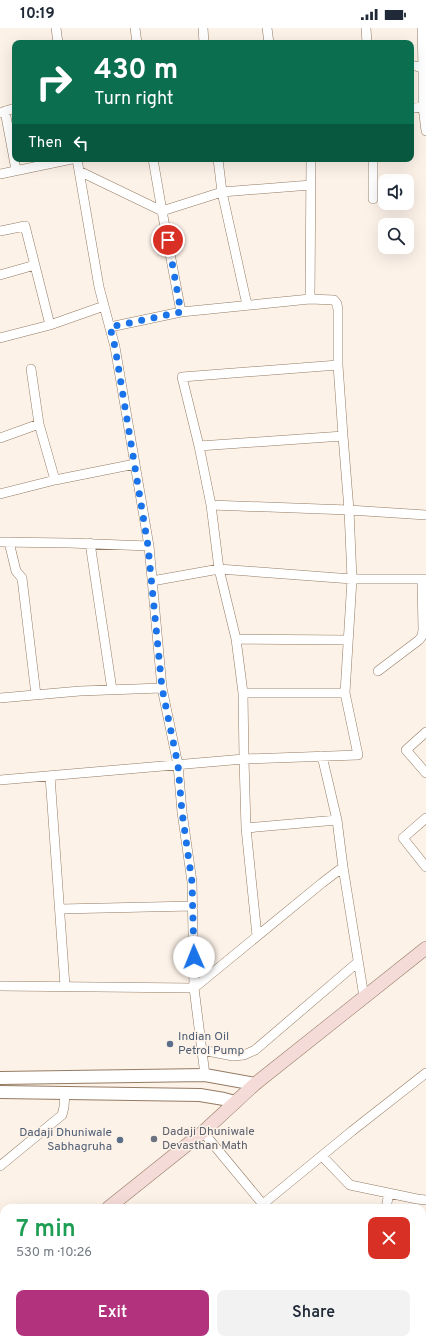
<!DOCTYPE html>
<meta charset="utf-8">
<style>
:root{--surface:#fff;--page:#f2f2f3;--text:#1f2937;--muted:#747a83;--accent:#b2327e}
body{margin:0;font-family:Overpass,sans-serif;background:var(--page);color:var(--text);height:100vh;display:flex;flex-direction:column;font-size:15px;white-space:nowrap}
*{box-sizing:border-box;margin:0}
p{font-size:13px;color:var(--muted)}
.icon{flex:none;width:22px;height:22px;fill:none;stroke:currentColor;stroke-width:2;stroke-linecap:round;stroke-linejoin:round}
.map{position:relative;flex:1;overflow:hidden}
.drawer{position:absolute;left:0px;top:1176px;width:426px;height:140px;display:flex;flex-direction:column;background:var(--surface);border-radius:12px 12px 0 0;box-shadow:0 4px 16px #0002}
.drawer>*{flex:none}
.banner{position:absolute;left:12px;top:12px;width:402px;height:122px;border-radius:8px;box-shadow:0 4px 16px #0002;background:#0b6e4f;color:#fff;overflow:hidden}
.tools{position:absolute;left:378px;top:146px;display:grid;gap:8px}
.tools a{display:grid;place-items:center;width:36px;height:36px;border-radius:8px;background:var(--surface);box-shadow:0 4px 16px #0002;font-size:20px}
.pin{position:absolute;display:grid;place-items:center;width:34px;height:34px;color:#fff;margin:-17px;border:2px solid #fff;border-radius:50%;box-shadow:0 1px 4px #0007}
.me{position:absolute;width:44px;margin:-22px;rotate:359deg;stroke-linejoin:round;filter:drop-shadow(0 0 3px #0008)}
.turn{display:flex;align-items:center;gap:14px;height:84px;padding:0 16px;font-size:18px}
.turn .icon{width:52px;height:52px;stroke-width:2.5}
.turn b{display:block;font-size:28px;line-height:34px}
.then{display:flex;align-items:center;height:38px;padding:0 16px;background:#0003;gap:8px;font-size:15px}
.round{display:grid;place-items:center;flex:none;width:42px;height:42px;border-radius:8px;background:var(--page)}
.summary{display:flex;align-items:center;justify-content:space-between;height:68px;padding:0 16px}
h1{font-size:24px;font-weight:600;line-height:30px;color:#1e9e55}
.button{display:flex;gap:8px;margin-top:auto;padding:8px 16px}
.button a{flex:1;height:46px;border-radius:8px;background:var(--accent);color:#fff;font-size:16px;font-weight:600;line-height:46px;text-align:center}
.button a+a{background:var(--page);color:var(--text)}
.status{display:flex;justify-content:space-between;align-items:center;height:28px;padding:0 20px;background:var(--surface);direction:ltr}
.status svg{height:11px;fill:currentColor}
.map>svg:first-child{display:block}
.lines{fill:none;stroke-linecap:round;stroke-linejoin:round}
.minor-casing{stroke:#947b63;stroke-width:10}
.tertiary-casing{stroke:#947b63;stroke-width:14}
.secondary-casing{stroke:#947b63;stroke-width:14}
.minor{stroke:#fff;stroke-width:9}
.tertiary{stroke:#fff;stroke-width:12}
.secondary{stroke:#f4dbd8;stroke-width:13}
.route{stroke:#1a73e8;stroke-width:7;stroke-dasharray:0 12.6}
.service-dot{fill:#5c6f8a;stroke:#fdf2e8;stroke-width:1.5}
.worship-dot{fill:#6b7280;stroke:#fdf2e8;stroke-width:1.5}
.labels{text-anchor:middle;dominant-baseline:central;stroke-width:3;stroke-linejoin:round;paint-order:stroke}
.service-label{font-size:12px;fill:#4e5e75;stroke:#fdf2e8;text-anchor:start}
.worship-label{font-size:12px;fill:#5b616d;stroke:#fdf2e8;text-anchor:start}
</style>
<div class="status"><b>10:19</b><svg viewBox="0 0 49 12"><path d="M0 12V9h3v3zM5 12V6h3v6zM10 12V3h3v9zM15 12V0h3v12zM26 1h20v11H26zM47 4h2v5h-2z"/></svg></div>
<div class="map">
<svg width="426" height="1316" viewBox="0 0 426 1316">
<rect width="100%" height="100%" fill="#fdf2e8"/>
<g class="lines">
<defs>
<path id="minor" d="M56,0L58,15
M135,0L137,15
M203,0L204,15
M267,0L269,15
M366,0L367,15
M422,0L423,40
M411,37L423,40V79L426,103
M411,80L426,79
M5,83L16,142
M0,85L15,80
M77,131L99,259L115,319L149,518
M153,131L162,183L222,164L247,277
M218,131L222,164L311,157
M373,131V171
M79,143L162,183L181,284
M0,146L72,131
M0,203L25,198L50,297L0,310
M0,247L35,237
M310,271L311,131
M50,297L104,278
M110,299L181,284L310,271L334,272L337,276L338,282V337
M31,341L39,396
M343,408L338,337L182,349L199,418L211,477L349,482L426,487
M0,410L39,396L55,452L0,466
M199,418L343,408L349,482L352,551L345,665L358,727L244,731L243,665
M55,452L135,436
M211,477L219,541L236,611L243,665H345
M0,514L69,515L149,518L162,660
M9,514L16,543L22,550L36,667
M90,515L112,662
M152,553L219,541L352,551H426
M236,611L348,612
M378,643L419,612L422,608L423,602L422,551
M0,670L80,663L162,660L178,737L182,784L192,854L194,960L205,1047
M426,704L406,722L426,745
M322,728L337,792
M50,748L65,958
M0,752L244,731L246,800L337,792L343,839L322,855L194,960L0,958
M426,790L403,810L426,839
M246,800L257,908
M343,839L364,969
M60,881L193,878
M202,1022L233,1028L244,1027L255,1022L358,934
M203,1104L266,1180
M322,1128L350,1157L417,1171L426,1172
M0,1138L62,1087L64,1079L65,1065
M263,1176L352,1103L426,1045
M386,1180L389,1165
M422,1237L426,1238
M422,1307L426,1308
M320,1316V1312"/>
<path id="tertiary" d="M0,1050L205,1047L255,1056
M0,1064L200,1067L224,1071L235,1074"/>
<path id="secondary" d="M108,1180L203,1104L255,1056L426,920
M0,1268L4,1264"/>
</defs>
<use href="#minor" class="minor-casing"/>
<use href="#tertiary" class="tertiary-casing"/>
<use href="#secondary" class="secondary-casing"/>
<use href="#minor" class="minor"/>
<use href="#tertiary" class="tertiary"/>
<use href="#secondary" class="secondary"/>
</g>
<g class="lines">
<path class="route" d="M168,212L181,284L110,299L115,319L148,518L162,660L178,737L182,784L192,854L194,929"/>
</g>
<g class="service-dot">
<circle cx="170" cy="1016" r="4"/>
<circle cx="120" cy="1112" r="4"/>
</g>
<circle class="worship-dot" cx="154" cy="1111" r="4"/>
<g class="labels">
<g class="service-label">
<text x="178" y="1009">Indian Oil<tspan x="178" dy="14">Petrol Pump</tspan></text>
<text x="112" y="1105" text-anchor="end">Dadaji Dhuniwale<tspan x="112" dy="14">Sabhagruha</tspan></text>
</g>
<g class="worship-label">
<text x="162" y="1104">Dadaji Dhuniwale<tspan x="162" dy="14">Devasthan Math</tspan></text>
</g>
</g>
</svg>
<div class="tools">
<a><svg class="icon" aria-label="sound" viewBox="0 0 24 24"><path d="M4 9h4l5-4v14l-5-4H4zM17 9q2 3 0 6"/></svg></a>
<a><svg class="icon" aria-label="search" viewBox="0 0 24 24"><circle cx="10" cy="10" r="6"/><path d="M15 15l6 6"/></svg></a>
</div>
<div class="pin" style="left:168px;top:212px;background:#d93025"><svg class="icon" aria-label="arrive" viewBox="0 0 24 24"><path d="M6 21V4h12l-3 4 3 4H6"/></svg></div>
<svg class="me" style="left:194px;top:929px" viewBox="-20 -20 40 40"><circle r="19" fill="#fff"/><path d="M0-13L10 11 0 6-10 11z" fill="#1a73e8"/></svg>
<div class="banner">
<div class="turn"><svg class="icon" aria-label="right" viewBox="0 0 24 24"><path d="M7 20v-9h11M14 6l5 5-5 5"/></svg><div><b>430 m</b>Turn right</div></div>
<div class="then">Then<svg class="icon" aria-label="left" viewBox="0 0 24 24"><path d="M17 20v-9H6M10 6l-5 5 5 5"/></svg></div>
</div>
<section class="drawer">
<div class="summary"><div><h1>7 min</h1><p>530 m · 10:26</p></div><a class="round" style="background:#d93025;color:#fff"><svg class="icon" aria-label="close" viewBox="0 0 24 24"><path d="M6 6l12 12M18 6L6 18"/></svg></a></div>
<div class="button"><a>Exit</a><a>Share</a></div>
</section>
</div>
